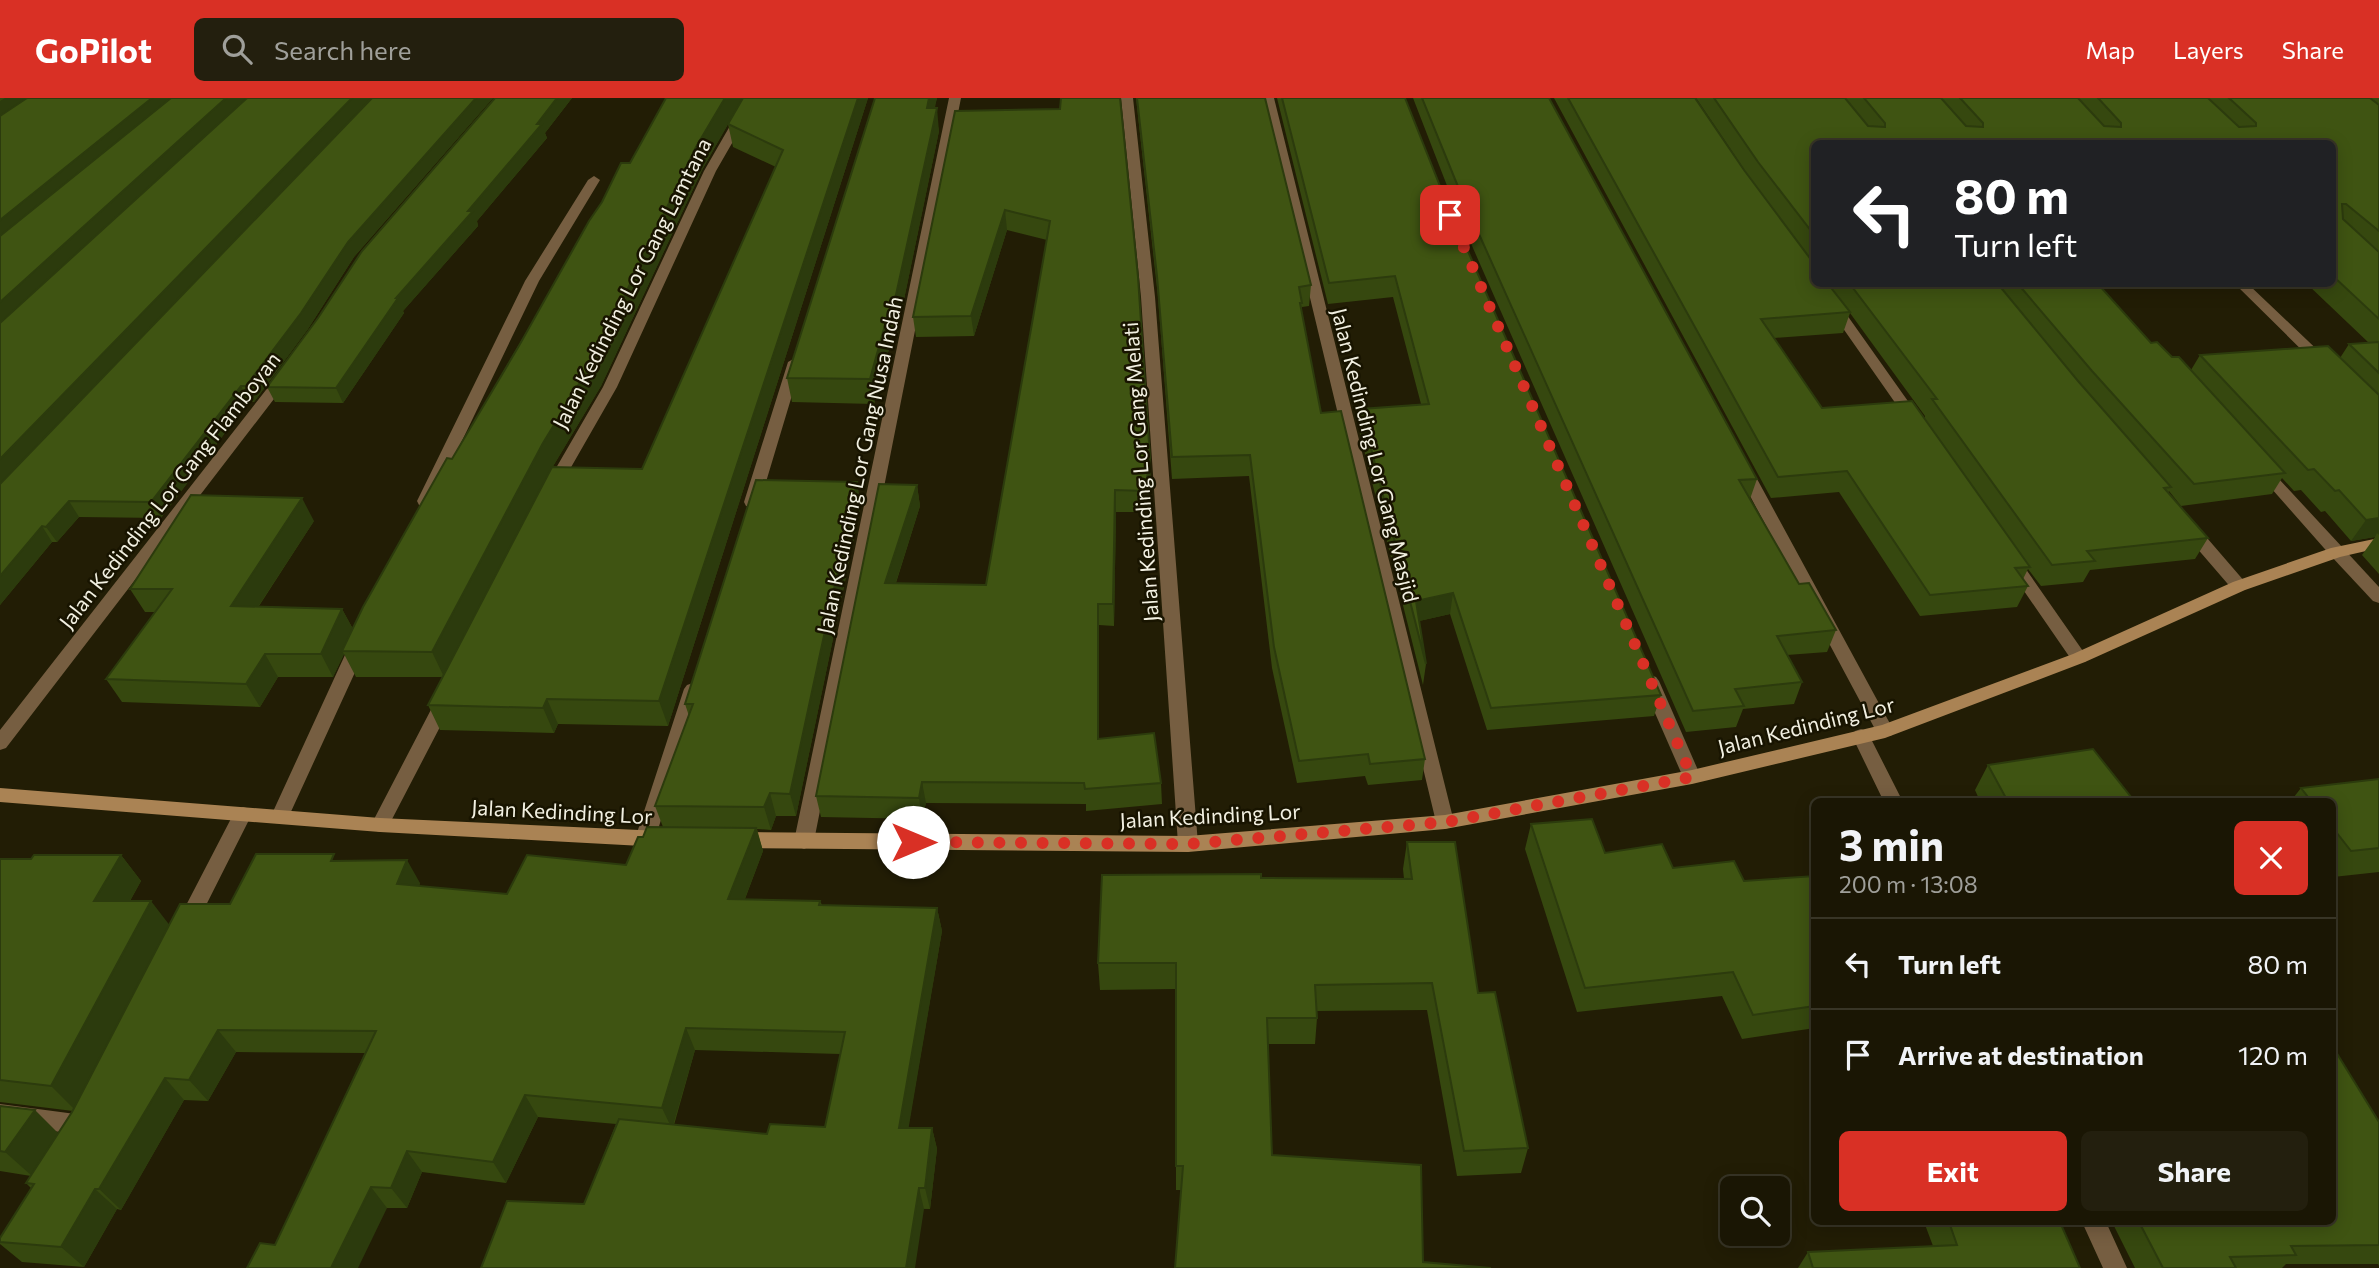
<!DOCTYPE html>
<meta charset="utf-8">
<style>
:root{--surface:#1a1604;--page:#231f0e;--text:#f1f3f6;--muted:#9f9f9a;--line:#383526;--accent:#d93025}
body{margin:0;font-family:Commissioner,sans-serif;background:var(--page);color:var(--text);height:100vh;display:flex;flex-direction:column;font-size:26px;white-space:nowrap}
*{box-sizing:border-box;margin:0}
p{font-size:23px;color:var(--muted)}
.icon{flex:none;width:38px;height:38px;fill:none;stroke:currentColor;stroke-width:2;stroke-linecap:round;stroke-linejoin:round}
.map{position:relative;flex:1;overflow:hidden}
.details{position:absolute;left:1811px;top:700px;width:525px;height:427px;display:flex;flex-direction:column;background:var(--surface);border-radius:10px;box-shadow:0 4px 18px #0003,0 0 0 2px var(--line)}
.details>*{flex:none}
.banner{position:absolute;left:1811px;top:42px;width:525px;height:147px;border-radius:10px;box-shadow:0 4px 18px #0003,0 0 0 2px var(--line);background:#202124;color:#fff;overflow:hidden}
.tools{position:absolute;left:1720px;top:1078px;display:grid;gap:14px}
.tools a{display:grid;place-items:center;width:70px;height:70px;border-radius:10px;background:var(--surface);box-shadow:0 4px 18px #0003,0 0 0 2px var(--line);font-size:35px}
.pin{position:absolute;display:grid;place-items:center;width:60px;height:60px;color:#fff;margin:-30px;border-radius:14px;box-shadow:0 4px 10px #0006}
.me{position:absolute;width:77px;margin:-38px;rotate:90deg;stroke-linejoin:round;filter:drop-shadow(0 0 5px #0008)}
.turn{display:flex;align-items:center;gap:24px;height:147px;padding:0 28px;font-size:32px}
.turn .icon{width:91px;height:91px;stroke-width:2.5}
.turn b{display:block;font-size:49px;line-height:60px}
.round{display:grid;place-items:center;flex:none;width:74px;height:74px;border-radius:10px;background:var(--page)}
.head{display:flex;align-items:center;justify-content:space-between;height:119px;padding:0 28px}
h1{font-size:42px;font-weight:700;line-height:52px}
.primary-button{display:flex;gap:14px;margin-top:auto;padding:14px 28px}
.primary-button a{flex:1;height:80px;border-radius:10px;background:var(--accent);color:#fff;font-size:28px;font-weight:700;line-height:80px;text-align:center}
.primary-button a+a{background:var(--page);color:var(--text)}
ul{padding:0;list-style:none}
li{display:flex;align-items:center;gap:21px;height:91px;padding:0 28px;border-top:2px solid var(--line)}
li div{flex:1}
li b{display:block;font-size:26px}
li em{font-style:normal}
header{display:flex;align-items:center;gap:42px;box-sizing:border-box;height:98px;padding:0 35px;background:var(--accent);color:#fff}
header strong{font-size:33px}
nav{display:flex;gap:38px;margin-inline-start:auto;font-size:24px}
.search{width:490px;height:63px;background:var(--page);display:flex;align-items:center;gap:18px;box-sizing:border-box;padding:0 24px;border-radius:10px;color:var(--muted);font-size:26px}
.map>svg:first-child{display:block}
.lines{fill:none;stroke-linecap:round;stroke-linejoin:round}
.service{fill:#765e41;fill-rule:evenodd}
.minor{fill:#765e41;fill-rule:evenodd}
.secondary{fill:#aa8354;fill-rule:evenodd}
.wall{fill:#36480f;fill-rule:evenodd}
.shaded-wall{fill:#2c3b0d}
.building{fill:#3f5412;stroke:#2c3b0d;stroke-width:2}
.route{stroke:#d93025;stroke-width:12;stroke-dasharray:0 21.6}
.labels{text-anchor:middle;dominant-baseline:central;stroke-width:5;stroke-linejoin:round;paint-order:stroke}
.street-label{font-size:21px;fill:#f2f0e1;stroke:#181400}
</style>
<header>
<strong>GoPilot</strong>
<div class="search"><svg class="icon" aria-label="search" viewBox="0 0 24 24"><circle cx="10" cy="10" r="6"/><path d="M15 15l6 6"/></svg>Search here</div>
<nav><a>Map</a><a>Layers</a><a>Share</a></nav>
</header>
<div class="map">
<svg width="2379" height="1170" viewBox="0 0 2379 1170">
<rect width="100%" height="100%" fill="#221d05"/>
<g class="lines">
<path class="service" d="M2337,449L2343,450L2379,489V505L2373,503L2331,458L2329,454Z"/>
<path class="minor" d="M746,0H758L716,73L617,289L558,392H548L545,389L603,289L704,73Z
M949,0H961L814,743L811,748L804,751L797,748L794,743Z
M1121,0H1133L1155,199L1198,746L1195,751L1188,754L1181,751L1178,746L1141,199Z
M1262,0H1274L1454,724L1452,729L1445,731L1438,729L1436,724Z
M594,78L600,82L539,183L433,403L425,408L419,407L417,403L525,183L588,82Z
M1814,183L1815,186H1825L1922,323L1920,326H1910L1812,186Z
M2235,186H2248L2329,263V269H2319Z
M795,260L802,264L760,404L752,409L746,408L744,404L788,264Z
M285,273L292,277L290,280L6,650L0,652V632L280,274Z
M1742,363L1750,368L1894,633L1891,638H1879L1876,633L1734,368Z
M2261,365L2266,367L2343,450L2345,454L2343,458H2331L2256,373L2253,370Z
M2189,425L2195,426L2245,484L2247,488L2245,492H2233L2183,434L2181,430L2183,426Z
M2010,456L2016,457L2085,556L2088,560L2085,564H2073L2002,461Z
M359,540L368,546L289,718L287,723L280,725L273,723L271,718L350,546Z
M1650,577L1656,579L1659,583L1701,679L1699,684H1685L1683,679L1641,583L1644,579Z
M693,585L699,587L702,591L655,741L652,746L645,749L638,746L635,741L684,591L687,587Z
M445,596L451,597L454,602L389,727L387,732L380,734L373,732L371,727L436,602L439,597Z
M1861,631L1867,633L1903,704H1884L1852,638L1855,633Z
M243,709L250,711L252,716L194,831L187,833L180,831L177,825L180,819L236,711Z
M0,1006L83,1017L91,1020L94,1027L91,1034L83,1037L0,1026Z
M2082,1124H2106L2127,1170H2103Z"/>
<path class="secondary" d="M2379,440V450L2340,459L2245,492L2085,564L1885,640L1692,686L1445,731L1188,754L738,750L731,747L728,742L731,737L738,734L1188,738L1445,717L1692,672L1882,627L2073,556L2233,484L2331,450Z
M0,690L380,720L661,733L668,736L671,741L668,746L661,749L380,734L0,704Z"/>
</g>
<path class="wall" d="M0,0H493L354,159L308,231L254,304L249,303L161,420L79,419L57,444H52L0,507Z
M495,0H572L545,35L547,40L477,123L478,128L403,213L404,215L343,305L275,304L267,289Z
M666,0H868L668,628L558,626L554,635L440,632L428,607L443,579H356L344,556L333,579H278L260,609L122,604L106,581L155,514H145L130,491L314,423L259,508L342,511L353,531L602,104L630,65ZM728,26L733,49L776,69L642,371L552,370L601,288L702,72Z
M875,0H937L934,10L939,33L896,240H892L874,306L792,304L787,280Z
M1136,0H1265L1311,187L1309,208L1302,209V214L1321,315L1425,661L1422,682L1368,687L1365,678L1297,685L1272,570L1249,378L1172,381L1158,199Z
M1277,0H1405L1444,98L1661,597L1654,618L1487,632L1450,516L1419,523L1426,566L1423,587L1359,332L1361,311L1421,306L1393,199L1328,206Z
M1413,0H1549L1757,381L1750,401L1799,486L1836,532L1827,554L1787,557L1802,584L1794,606L1743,611L1736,629L1686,634L1458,116Z
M1554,0H1695L1746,74L1696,0H2379V476L2362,457L2375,439L2351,443L2325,413L2321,414L2301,392L2294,393L2282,380L2272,396L2181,408L2169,393L2168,395L2208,440L2195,461L2090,472L2083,484L2041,488L2028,471L2023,481L2028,488L2017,509L1920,518L1839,394L1771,400ZM1815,46H2333V186H2307L2369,245L2349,246L2340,260L2200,257L2191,272L2151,245L2098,186H1815ZM1850,215L1925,318V320L1822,310L1774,240L1843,235Z
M1060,11L1151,381L1146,414H1116L1114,528L1099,527V641L1161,685L1162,706L1086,713V706L926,705L922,721L821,719L816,698L917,387L920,408L896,485L986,487L1047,142L1007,132L974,238L916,239L913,219Z
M861,407L796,718H776L771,732L757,731L763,753L745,801L820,803L822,807L937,810L942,833L908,1030H932L937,1051L930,1111L584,1106L616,1026L538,1019L506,1085L422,1074L407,1110H387L275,1147L365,955L236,954L208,1003L184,1002L121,1112L117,1111L84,1169L22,1164L0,1146V1140L31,1090L26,1085L31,1078L0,1073V1008L58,1035L73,1013L0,1004V761H31L121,757L141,783L130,803L170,827L230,806L338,763L420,785L419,788L507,796L626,767L643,739L663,729L655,708L689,618L685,606ZM695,952L840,956L825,1029L767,1036L674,1027Z
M1988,667L2135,704L1979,701L1975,692Z
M2379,681V774L2333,779V704H2290L2301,690Z
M1531,726L1605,755L1673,770L1744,783L1815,778V930L1742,941L1722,898L1577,914L1525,751Z
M1407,744L1478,895L1528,1050L1521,1075L1457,1078L1427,912L1317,913V920L1315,946H1268L1175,1170L1182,1092H1176V891L1100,892L1098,865L1261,780L1404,781L1403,771Z
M2379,1024V1168L2378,1166H2286L2282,1170H2135L2112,1124H2333Z
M1924,1124H2060L2080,1170H1798L1808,1154L1933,1148Z"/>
<path class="shaded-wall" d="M5,0H32L0,23V3Z
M152,0H176L0,144V122Z
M226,0H247L0,227V204Z
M352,0H371L0,387V361Z
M476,0H493L354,159L308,231L254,304L246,288L348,144Z
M557,0H572L545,35L547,40L477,123L478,128L403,213L404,215L343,305L336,290L396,200L468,113Z
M725,0H743L702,72L601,288L552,370L444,579L432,554L543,345L696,49Z
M858,0H868L668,628L659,603Z
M929,0H937L930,33L927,10Z
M937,10L939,33L896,240L892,215Z
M1005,112L1007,132L974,238L971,218Z
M888,216L892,240L874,306L870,281Z
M241,288L249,303L161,420L151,404Z
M1150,360L1151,381L1146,414L1145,393Z
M857,384L861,407L796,718L790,696Z
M917,387L920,408L889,506L885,485Z
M1115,392L1116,414L1114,528L1113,506Z
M302,400L314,423L244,530L231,508Z
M69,403L79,419L57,444L46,429Z
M2379,420V437L2377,435L2375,439L2351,443L2366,422Z
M42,428L52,444L0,507V478Z
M1453,495L1450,516L1415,524L1416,503Z
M1098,506L1099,527V662L1098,641Z
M342,511L354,533L342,553L344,556L333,579L321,556Z
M265,556L278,579L260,609L246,586Z
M547,601L558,626L554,635L543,610Z
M922,684L926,705L922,721L919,700Z
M770,695L776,718L771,732L764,709Z
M756,730L763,753L736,824L728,801Z
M121,757L141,783L115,829L94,803Z
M407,762L420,785L410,809L397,786Z
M151,803L171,829L76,1013L51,988Z
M937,810L942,833L905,1051L899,1030Z
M686,930L695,952L672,1031L662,1010Z
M218,932L236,954L208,1003L189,982Z
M165,980L184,1002L121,1112L99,1091Z
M525,997L538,1019L506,1085L493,1064Z
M35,1012L60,1037L32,1078L5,1054Z
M932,1030L937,1051L930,1111L925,1090Z
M407,1053L422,1074L407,1110L391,1090Z
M371,1089L387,1110L358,1170H331Z
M919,1090L924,1111L915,1170H906Z
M95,1091L117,1111L84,1169L61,1149Z"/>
<path class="building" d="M27,0H152L0,122V18Z
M171,0H226L0,204V138Z
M247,0H352L0,361V225Z
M372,0H476L348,144L301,215L246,288H241L151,404L69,403L46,429L42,428L0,478V386Z
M495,0H557L537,26H542L468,113H473L396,200H398L336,290L267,289L318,220L362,153Z
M666,0H725L696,49L593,263L543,345L432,554L342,553L363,509L447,360L452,361L520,246L589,123L602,104L621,65H630Z
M743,0H858L659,603L547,601L543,610L428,607L552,369L642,371L783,52L728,26Z
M875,0H929L927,10H937L892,215L888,216L870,281L787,280Z
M1061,0H1120L1138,179L1150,360L1145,393L1115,392L1113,506H1098V641L1154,635L1161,685L1085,691L1084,685L922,684L919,700L816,698L879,386L917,387L885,485L986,487L1050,123L1005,112L971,218L913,219L955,13L1060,11Z
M1137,0H1265L1311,187L1299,189L1302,205H1300L1321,315L1341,313L1425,661L1370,666L1368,656L1299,663L1274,549L1250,357L1172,359L1157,178Z
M1282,0H1405L1444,98L1661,597L1491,610L1453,495L1416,503L1426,566L1361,311L1429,306L1395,178L1329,185Z
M1422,0H1549L1757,381L1739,382L1799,486L1809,485L1836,532L1777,538L1802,584L1735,591L1744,608L1693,613L1461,96Z
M1568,0H1695L1744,72L1815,167V186H1828L1850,214L1761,221L1822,310L1912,303L2030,469L2015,470L2028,488L1930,497L1847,373L1778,379Z
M1714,0H1845L1868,28L1885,29V25L1864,0H1941L1966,28L1983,29V25L1960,0H2078L2104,28L2121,29V25L2098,0H2208L2239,29L2256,28V25L2229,0H2370L2379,7V133L2346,106H2342L2343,121L2379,154V221L2333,178V46H1815V138L1758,64Z
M1850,186H1998L2078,283L2171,389L2164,390L2208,440L2087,453L2095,463L2052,467L1932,301H1937Z
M2018,186H2098L2151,245L2157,244L2172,259H2179L2285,375L2194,386L2092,273Z
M2379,244V275L2349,246Z
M2328,248L2379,297V420L2366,422L2339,392L2335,393L2314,371L2308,372L2200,257Z
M756,382L857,384L790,696L770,695L764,709L655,708L693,606H685Z
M191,397L302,400L231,508L342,511L321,556H265L246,586L106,581L172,491H130Z
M2093,651L2135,704H1934L2006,700L1988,667Z
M2379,681V750L2351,753L2333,730V704H2312L2301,690Z
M1592,721L1605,755L1662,746L1673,770L1734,763L1744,783L1815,778V908L1753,917L1733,874L1585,890L1531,726Z
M647,729L756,730L728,801L820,803L819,807L937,810L899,1030H932L925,1090H919L906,1170H481L507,1103L584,1106L619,1021L767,1036L770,1026L825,1029L845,934L686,930L662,1010L525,997L493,1064L407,1053L391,1090L371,1089L331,1170H247L260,1145L275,1147L376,933L218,932L189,982L165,980L99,1091H95L61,1149L0,1144V1140L34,1086L26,1085L72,1014L180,806H230L256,756H334L331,763L407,762L397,786L507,796L527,757L626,767L638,739H643Z
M1407,744H1455L1478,895L1495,894L1528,1050L1464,1053L1432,885L1315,887L1317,920H1267L1272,1057L1421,1067L1423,1164L1491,1170H1175L1183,1068H1176V865H1098L1102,777L1261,776V780L1412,781Z
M34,757H121L94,803H151L51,988L0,982V761H31Z
M2333,949L2379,1024V1147L2291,1148L2296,1157L2230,1159L2236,1170H2163L2139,1124H2333Z
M0,1008L35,1012L5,1054L0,1053Z
M1949,1124H2060L2080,1170H1813L1808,1154L1957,1147Z"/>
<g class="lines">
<path class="route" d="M913,744L1188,746L1446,724L1692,679L1450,117"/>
</g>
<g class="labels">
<g class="street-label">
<text transform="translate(631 185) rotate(-63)">Jalan Kedinding Lor Gang Lamtana</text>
<text transform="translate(1376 357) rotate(76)">Jalan Kedinding Lor Gang Masjid</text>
<text transform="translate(859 367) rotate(-78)">Jalan Kedinding Lor Gang Nusa Indah</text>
<text transform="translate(1140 374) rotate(-94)">Jalan Kedinding Lor Gang Melati</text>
<text transform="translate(169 392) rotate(-52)">Jalan Kedinding Lor Gang Flamboyan</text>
<text transform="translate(1806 627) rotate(-14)">Jalan Kedinding Lor</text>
<text transform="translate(562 713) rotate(3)">Jalan Kedinding Lor</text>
<text transform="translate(1210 717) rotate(-3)">Jalan Kedinding Lor</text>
</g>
</g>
</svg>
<div class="tools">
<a><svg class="icon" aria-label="search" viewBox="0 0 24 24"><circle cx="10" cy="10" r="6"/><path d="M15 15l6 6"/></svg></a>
</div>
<div class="pin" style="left:1450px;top:117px;background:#d93025"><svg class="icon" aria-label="arrive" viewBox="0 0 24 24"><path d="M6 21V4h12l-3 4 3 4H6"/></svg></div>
<svg class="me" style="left:913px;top:744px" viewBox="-20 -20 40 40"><circle r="19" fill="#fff"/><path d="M0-13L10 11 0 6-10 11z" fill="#d93025"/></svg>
<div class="banner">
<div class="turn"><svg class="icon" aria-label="left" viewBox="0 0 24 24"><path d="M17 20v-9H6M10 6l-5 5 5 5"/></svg><div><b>80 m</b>Turn left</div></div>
</div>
<section class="details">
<div class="head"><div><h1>3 min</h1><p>200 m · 13:08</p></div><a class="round" style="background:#d93025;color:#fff"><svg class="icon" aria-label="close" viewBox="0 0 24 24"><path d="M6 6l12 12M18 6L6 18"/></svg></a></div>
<ul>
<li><svg class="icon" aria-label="left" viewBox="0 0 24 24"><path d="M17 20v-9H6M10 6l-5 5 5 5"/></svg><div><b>Turn left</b></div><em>80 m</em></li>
<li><svg class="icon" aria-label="arrive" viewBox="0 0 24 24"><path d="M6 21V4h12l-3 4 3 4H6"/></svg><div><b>Arrive at destination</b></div><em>120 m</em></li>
</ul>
<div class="primary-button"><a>Exit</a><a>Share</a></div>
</section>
</div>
